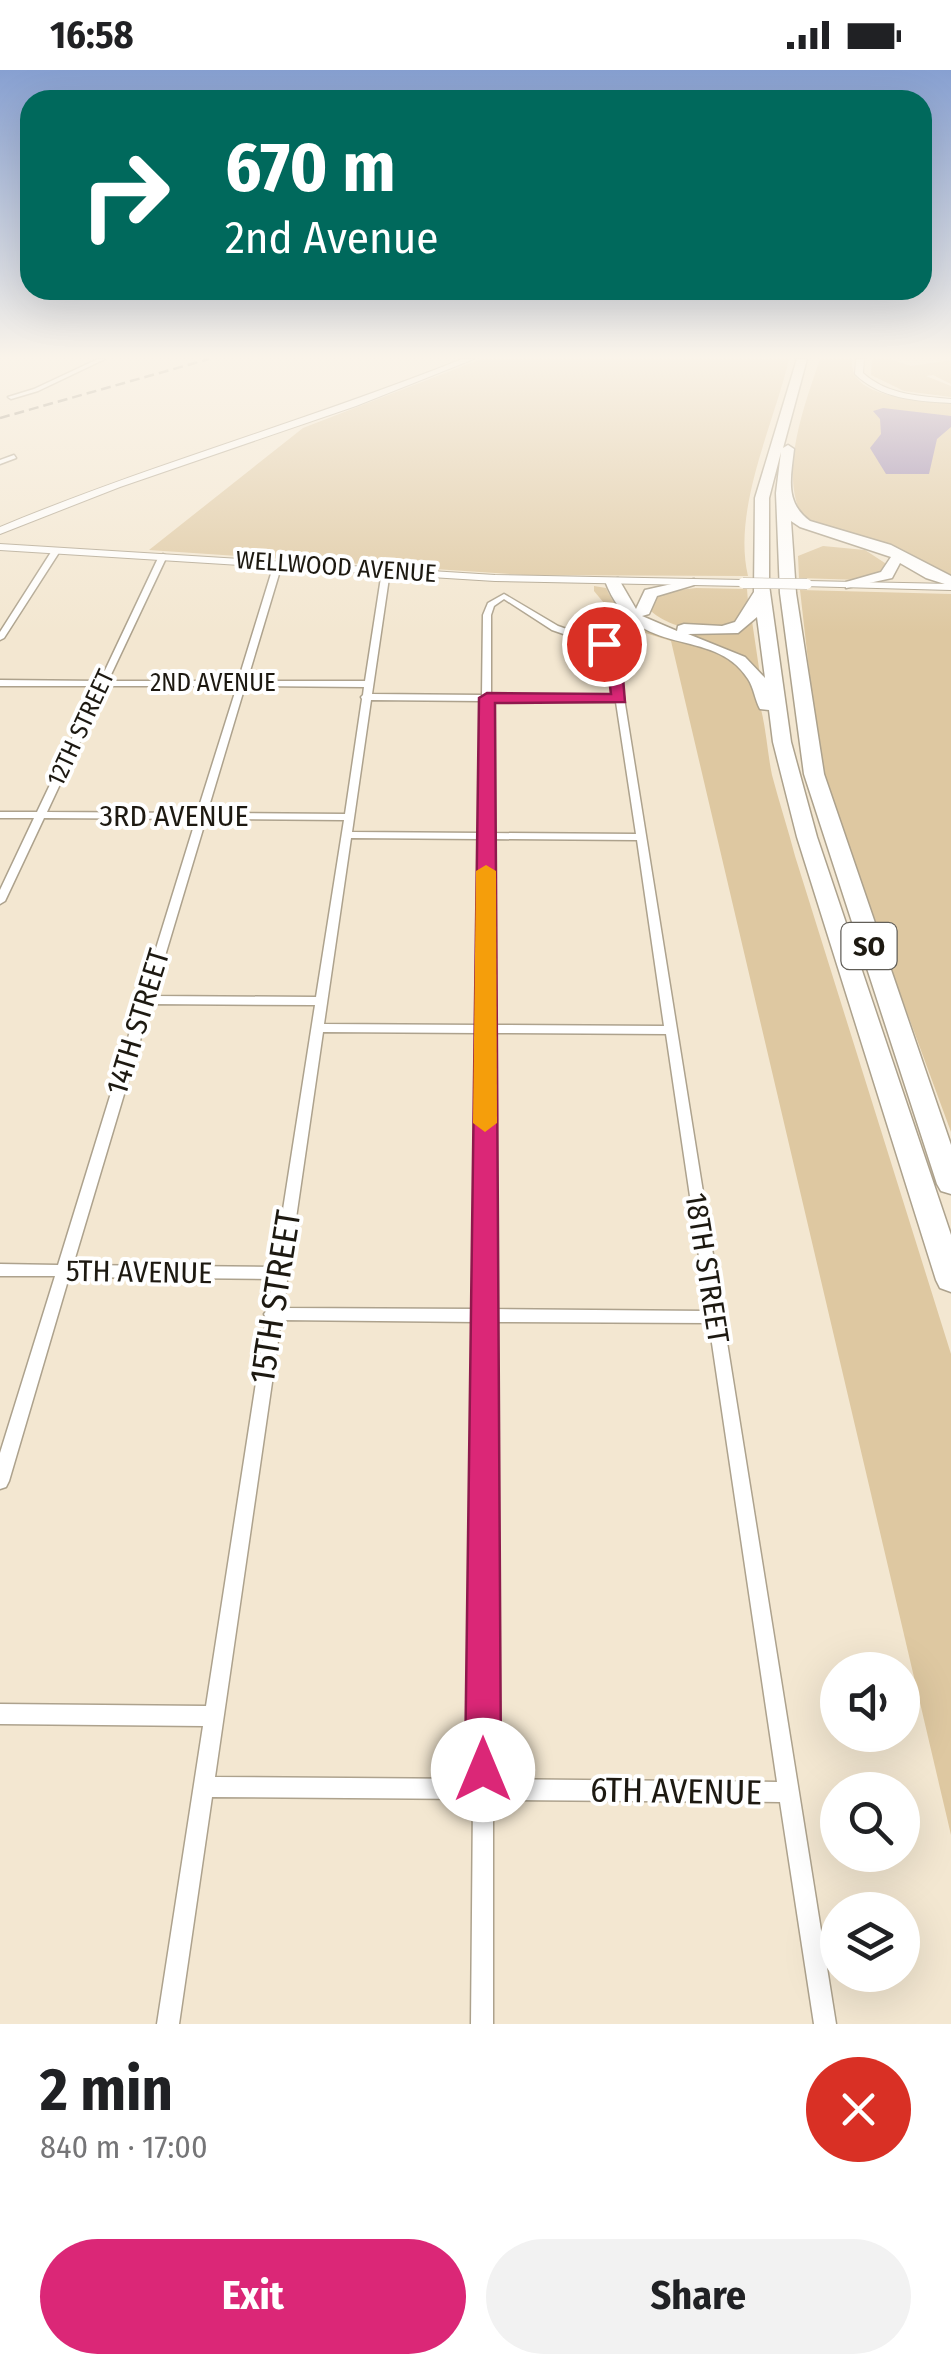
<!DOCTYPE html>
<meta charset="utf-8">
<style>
:root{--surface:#fff;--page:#f2f2f2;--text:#202124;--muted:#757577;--accent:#db2777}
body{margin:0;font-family:"Fira Sans Condensed",sans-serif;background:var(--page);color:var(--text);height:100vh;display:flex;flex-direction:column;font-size:38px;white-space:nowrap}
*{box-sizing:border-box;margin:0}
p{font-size:32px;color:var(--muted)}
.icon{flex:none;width:55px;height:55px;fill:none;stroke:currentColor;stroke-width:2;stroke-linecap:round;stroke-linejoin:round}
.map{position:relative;height:1954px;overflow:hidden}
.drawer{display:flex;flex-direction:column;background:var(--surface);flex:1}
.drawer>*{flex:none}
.top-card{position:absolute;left:20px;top:20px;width:912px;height:210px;border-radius:30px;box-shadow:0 10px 40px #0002;background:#00695c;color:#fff;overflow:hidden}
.fabs{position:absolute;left:820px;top:1582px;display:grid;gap:20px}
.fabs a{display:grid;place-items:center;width:100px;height:100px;border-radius:50%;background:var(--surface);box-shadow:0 10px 40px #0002;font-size:50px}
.pin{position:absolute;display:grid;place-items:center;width:85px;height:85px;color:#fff;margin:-42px;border:5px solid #fff;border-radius:50%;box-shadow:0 2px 10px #0007}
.me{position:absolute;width:110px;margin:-55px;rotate:0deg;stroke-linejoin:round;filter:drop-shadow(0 0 8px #0008)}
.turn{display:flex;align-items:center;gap:35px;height:210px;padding:0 40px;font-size:45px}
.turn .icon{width:130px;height:130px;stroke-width:2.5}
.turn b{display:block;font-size:70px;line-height:85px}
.round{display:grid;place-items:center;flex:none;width:105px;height:105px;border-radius:52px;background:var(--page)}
.headline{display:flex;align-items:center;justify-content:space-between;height:170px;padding:0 40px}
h1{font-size:60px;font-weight:700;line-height:75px}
.action{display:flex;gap:20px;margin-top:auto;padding:20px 40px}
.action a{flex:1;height:115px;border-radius:60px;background:var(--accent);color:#fff;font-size:40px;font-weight:700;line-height:115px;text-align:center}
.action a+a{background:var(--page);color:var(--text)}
.status{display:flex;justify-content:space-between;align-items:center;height:70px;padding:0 50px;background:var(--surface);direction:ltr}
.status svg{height:28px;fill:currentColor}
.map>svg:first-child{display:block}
.green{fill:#dec8a1}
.water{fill:#9581ae}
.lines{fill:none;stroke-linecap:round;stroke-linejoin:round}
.minor-casing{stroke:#ada28d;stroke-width:3}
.secondary-casing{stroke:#ada28d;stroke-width:2}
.primary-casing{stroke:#ada28d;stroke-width:2}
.motorway-casing{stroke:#ada28d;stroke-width:3}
.minor{fill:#fff;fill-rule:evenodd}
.secondary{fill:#fff;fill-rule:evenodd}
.primary{fill:#fff;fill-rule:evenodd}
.motorway{fill:#fff;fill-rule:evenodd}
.rail{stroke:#918979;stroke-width:2.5;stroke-dasharray:10 5;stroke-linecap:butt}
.secondary-bridge-casing{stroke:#ada28d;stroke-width:11;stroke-linecap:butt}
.secondary-bridge{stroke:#fff;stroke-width:10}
.route{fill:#db2777;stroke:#8e194d;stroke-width:2.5}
.slow{fill:#f59e0b}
.labels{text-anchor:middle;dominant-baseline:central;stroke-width:8;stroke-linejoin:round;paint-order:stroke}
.far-street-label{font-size:25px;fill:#1d1911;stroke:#fff}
.shield{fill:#fff;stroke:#615e58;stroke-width:2.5}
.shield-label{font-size:28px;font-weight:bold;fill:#1d1911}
.street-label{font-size:30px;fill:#1d1911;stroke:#fff}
.near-street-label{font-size:35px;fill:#1d1911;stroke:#fff}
</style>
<div class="status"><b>16:58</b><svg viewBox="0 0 49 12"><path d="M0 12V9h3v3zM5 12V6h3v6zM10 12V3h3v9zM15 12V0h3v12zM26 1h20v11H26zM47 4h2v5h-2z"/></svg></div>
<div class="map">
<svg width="951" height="1954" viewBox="0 0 951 1954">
<rect width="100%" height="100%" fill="#f3e7d1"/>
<path class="green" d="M481,289H789C774,354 732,439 748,506L524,505L149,480L303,358Z
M820,289H852C848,331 923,329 951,332V510L805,452C777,406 804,337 820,289Z
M872,289H890L911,296L951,290V314L933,305L926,306L951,316V327L904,321L871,305Z
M823,476L865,480L888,495L886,502L860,510L799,508L798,486Z
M594,516L606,518C635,583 714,559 745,602C766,631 765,672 772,705C779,732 788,759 795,786L951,1284V1765L671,571L623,556L594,521Z
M696,518L747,519L749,544C742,548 734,555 727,557C702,564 665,557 648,538L653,523Z
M800,520L951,524V1062L830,733L819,688Z
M637,542C672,571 711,560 752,551L760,605L747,595L646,553Z"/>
<path class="water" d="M883,338L951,346V357L937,369L929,404H886L870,378L881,364L880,349L873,341Z"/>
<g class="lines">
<defs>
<path id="minor" d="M98,289H105L38,321L11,329L8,327L34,319Z
M14,385L16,388L0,394V390Z
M53,479L60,481L4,568L0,570V562Z
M163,484L167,486L108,611H238L274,494L278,492L282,494L247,611H365L382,501L386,499L390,501L372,624L482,625L483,545L488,533L504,524L558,556L610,574L617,584L836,1954H814L780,1732L493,1730V1954H471L473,1729L212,1727L179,1954H157L203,1656L0,1654V1634L206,1636L266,1248L264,1244L268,1239L272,1209L69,1207L9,1411L6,1417L0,1419V1383L55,1206H0V1194L58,1195L139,932L138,930L141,927L196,749L44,748L5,831L0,834V820L34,748H0V742H37L97,616H0V610L100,611L159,486ZM504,529L552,560L604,578L609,584L615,626L491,625V545L494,536ZM106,616H237L197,743L47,742ZM245,616L364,617L363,625L361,627L362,629L345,744L207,743ZM371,630L482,631L481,763L352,762ZM491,631L616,632L636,764L491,763ZM206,749L344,750L316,927L153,926ZM351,768L481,769L479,955L324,954ZM491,769L637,770L664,956L492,955ZM151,934L315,935L274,1197L73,1195ZM323,962L479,963L477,1239L283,1238ZM492,963L666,964L707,1241L492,1239ZM281,1250L477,1252L473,1709L215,1707ZM492,1252L709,1253L777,1712L493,1709Z"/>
<path id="secondary" d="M856,289H864L863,303C887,325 920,326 951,329V333C917,331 880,329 855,304Z
M0,474L495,505L743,510L748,513L743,516L495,511L0,480Z
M807,511L951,514V520L803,516V512Z"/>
<path id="primary" d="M462,289H474L356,336L120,417L0,464V457C151,394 310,350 462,289Z"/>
<path id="motorway" d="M797,289H807L783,378L788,375L794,379C791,407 784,432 810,451L891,475L951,506V516L926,508L900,493L892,508L846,518V512L881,502L891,487L800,457L791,451L796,523L824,704L951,1075V1124L941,1121L937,1114L804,704L780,523L776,423L781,382L769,428V515L791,672L817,767L951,1165V1222L940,1218L936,1210L797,767L773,672L769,640L760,639C755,630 754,618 748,609C713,554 636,593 605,511L618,508L636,539L645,520L694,509V515L657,526L649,544L642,546L677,561L678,556L684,554L722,556L735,552L754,522L755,428ZM757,547L765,608L745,587L688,564L738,563Z"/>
</defs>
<use href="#minor" class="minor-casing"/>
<use href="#secondary" class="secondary-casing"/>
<use href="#primary" class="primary-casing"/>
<use href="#motorway" class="motorway-casing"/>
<use href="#minor" class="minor"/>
<use href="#secondary" class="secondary"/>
<use href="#primary" class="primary"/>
<use href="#motorway" class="motorway"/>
<path class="rail" d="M0,348L209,289"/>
<defs>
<path id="secondary-bridge" d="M743,513L807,514"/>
</defs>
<use href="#secondary-bridge" class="secondary-bridge-casing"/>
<use href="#secondary-bridge" class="secondary-bridge"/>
</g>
<linearGradient id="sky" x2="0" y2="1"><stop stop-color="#87a0d1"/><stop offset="0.51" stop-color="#faf4ea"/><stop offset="1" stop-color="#faf4ea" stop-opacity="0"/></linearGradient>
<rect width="951" height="563" fill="url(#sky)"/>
<path class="route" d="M599,571H610L621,584L625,632L495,633L501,1700L496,1713L483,1718L470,1713L465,1700L479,628L487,623L611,624L606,585L597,574Z"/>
<path class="slow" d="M486,795L496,801L497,1053L485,1062L473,1053L476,801Z"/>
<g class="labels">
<g class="far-street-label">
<text transform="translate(336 497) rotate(4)">WELLWOOD AVENUE</text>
<text x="213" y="613">2ND AVENUE</text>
<text transform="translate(81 658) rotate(-65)">12TH STREET</text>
</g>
<rect class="shield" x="841.5" y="853" width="55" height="46" rx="8"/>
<g class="shield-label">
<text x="869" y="876">SO</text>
</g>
<g class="street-label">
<text x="174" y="746">3RD AVENUE</text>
<text transform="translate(138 952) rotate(-73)">14TH STREET</text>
<text transform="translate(707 1198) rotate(81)">18TH STREET</text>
<text transform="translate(139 1202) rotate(1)">5TH AVENUE</text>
</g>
<g class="near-street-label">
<text transform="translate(275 1227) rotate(-81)">15TH STREET</text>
<text transform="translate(676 1721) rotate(1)">6TH AVENUE</text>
</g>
</g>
</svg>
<div class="fabs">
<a><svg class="icon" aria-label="sound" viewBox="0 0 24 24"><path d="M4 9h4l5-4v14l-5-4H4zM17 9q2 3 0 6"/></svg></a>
<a><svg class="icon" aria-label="search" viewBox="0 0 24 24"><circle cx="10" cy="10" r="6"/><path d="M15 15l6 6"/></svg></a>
<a><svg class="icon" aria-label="layers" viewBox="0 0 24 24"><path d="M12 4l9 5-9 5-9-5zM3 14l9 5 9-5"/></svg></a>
</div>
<div class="pin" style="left:604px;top:574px;background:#d93025"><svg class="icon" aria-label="arrive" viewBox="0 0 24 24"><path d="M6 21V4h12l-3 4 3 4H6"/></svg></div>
<svg class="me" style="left:483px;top:1700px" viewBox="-20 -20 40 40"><circle r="19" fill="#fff"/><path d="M0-13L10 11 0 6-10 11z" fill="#db2777"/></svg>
<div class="top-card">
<div class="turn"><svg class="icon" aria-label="right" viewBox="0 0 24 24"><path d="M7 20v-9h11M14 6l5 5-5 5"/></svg><div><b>670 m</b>2nd Avenue</div></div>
</div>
</div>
<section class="drawer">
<div class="headline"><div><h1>2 min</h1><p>840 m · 17:00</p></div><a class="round" style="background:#d93025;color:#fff"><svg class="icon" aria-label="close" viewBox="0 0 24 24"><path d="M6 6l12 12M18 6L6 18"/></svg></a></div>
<div class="action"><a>Exit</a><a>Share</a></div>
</section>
